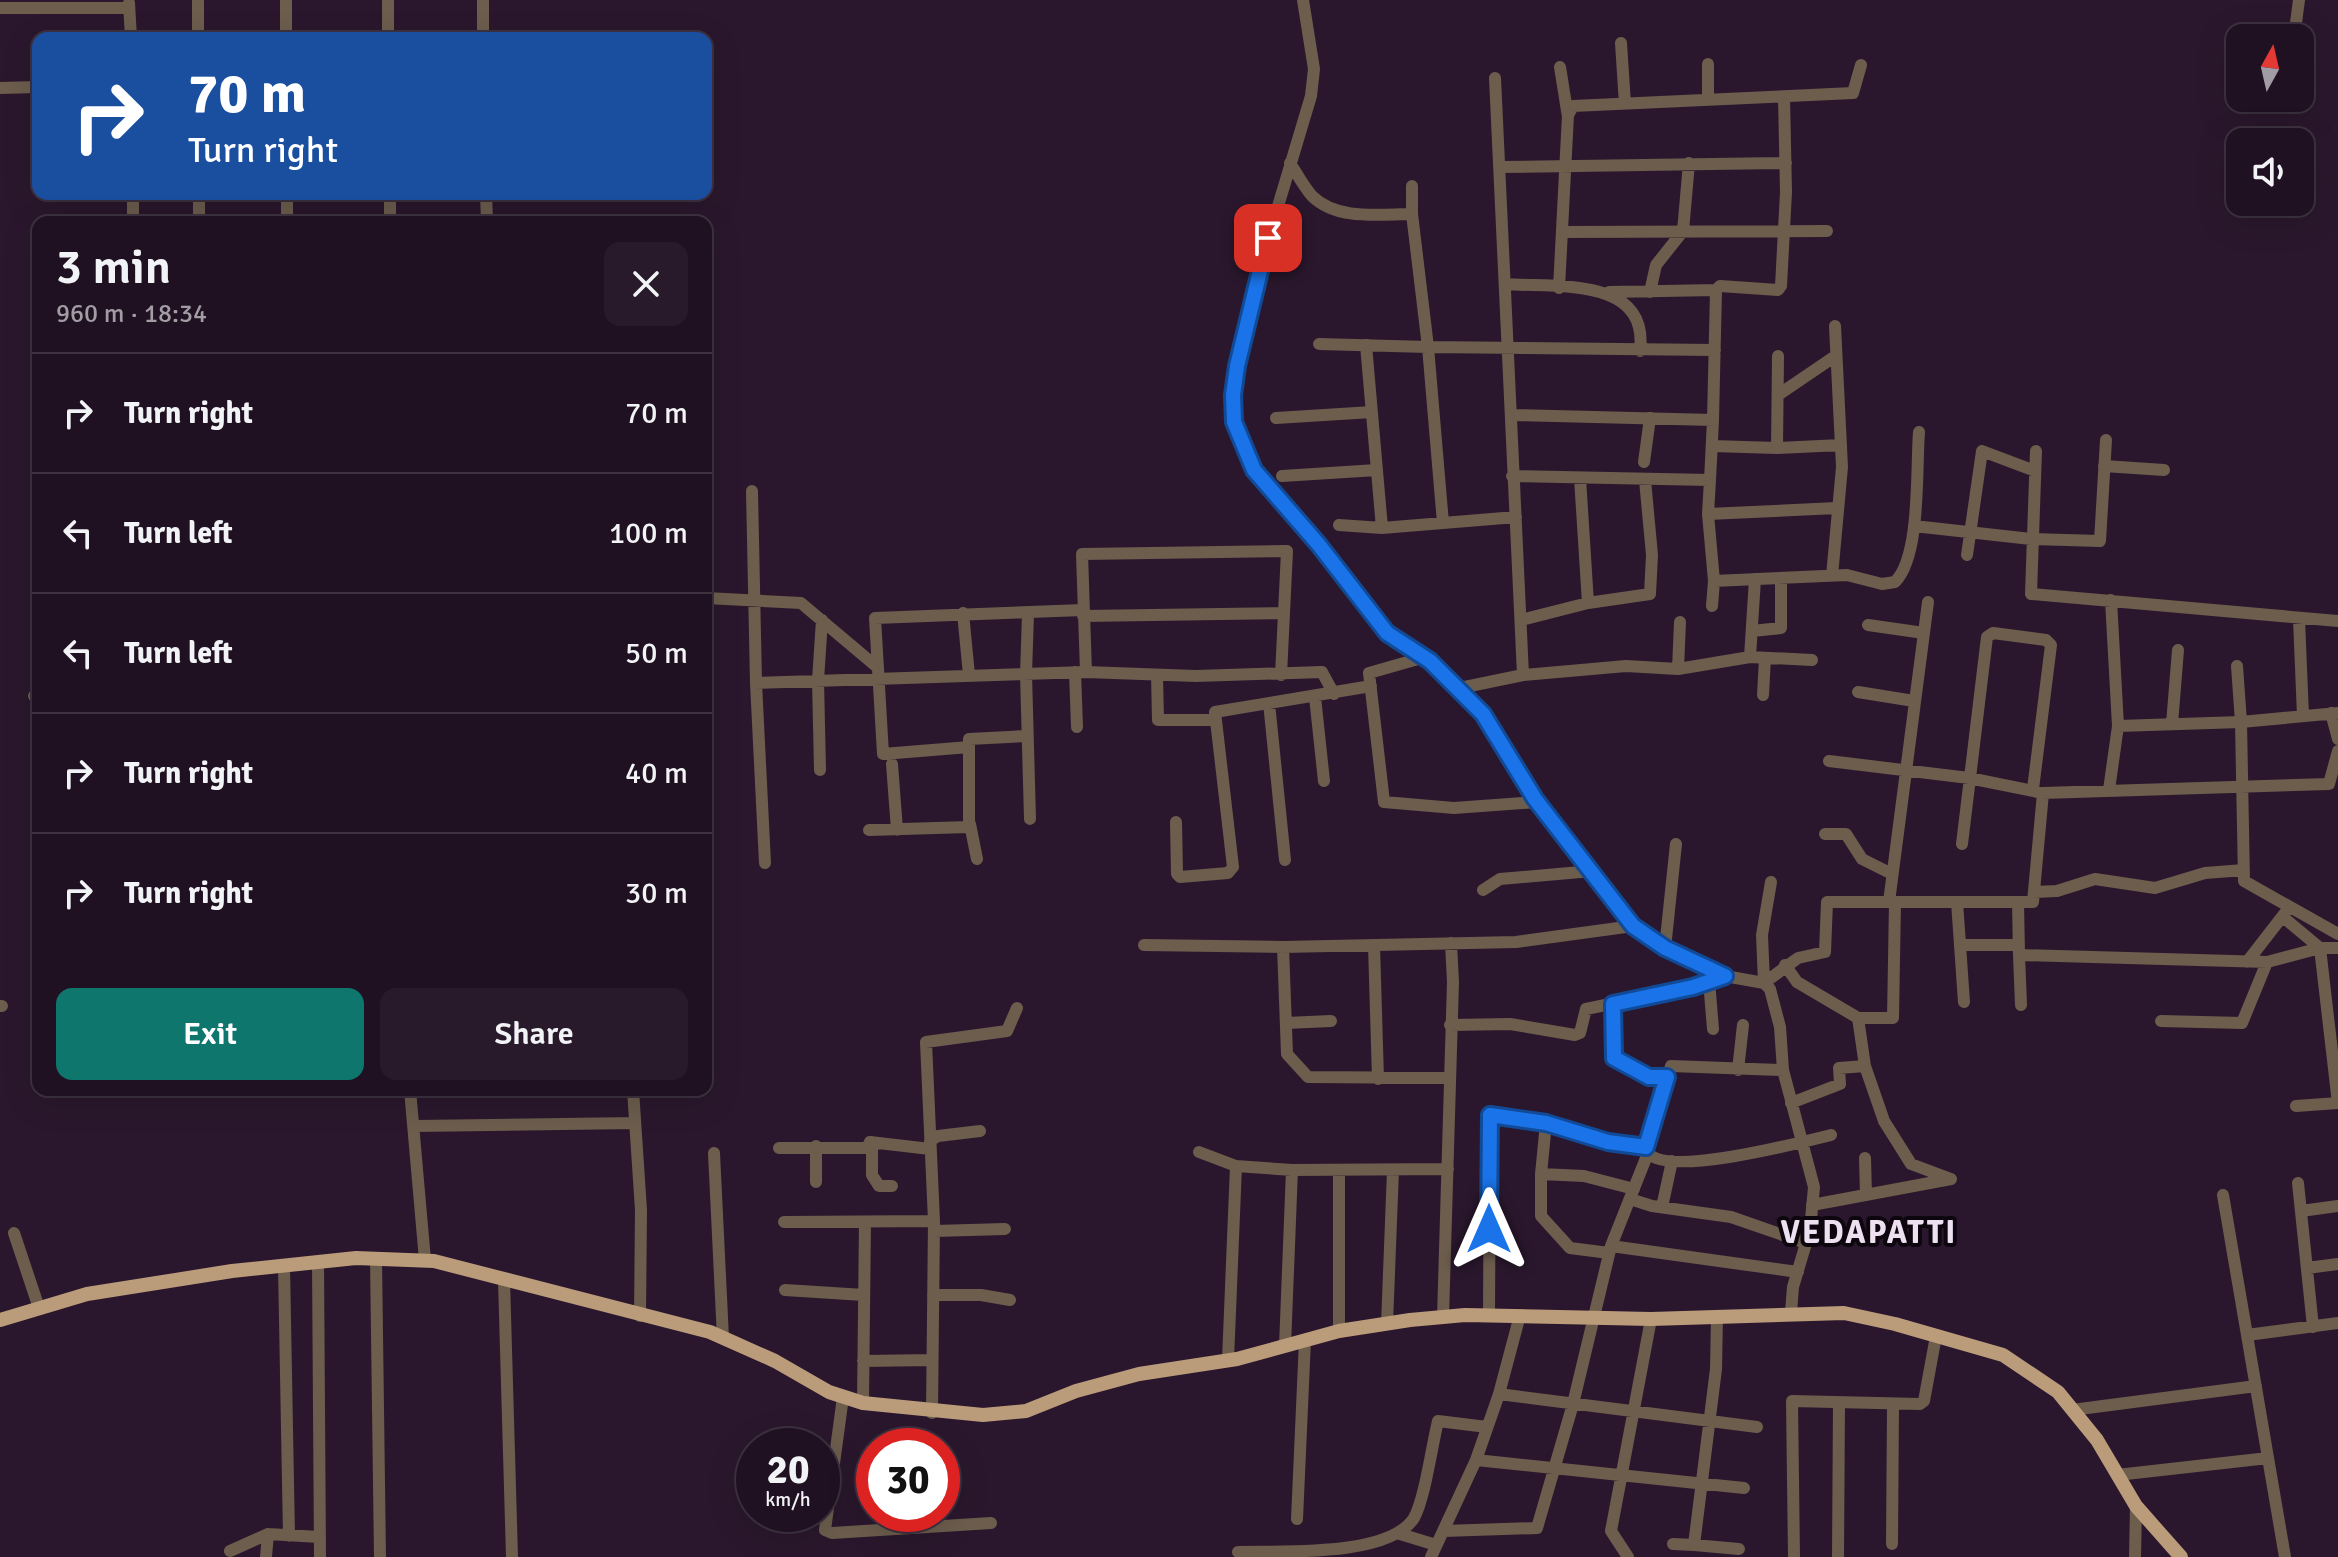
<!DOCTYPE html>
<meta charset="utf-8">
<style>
:root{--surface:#201122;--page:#281a2a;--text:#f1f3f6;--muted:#a29da5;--line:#3d3140;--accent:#0f766e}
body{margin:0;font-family:Signika,sans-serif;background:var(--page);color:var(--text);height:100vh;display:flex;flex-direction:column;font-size:30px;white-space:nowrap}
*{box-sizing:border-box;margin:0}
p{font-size:26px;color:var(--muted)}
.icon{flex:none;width:44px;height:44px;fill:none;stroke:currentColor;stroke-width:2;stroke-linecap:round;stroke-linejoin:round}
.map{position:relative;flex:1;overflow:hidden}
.side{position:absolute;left:32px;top:216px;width:680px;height:880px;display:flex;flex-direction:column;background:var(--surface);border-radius:16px;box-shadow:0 8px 32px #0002,0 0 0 2px var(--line)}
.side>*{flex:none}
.banner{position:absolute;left:32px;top:32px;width:680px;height:168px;border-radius:16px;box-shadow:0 8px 32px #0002,0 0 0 2px var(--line);background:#1a4fa0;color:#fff;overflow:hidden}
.needle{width:52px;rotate:8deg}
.buttons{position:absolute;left:2226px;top:24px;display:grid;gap:16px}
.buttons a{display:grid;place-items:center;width:88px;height:88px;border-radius:16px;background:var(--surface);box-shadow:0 8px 32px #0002,0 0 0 2px var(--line);font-size:40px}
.speed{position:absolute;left:736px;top:1428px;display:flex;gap:16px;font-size:40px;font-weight:700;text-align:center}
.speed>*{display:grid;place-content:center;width:104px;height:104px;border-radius:50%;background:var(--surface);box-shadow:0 8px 32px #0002,0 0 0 2px var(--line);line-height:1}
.speed small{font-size:20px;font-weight:400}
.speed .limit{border:12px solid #d22;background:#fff;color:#111}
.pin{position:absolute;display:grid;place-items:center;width:68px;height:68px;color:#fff;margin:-34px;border-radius:16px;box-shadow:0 4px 12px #0006}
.me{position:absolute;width:88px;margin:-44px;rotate:0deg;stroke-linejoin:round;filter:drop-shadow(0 0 6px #0008)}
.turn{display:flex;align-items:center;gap:28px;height:168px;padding:0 24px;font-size:36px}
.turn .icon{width:104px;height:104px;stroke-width:2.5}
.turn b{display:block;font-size:56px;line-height:68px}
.round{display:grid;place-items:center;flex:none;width:84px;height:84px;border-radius:16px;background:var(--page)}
.head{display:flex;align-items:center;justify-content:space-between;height:136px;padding:0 24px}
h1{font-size:48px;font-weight:600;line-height:60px}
.cta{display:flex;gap:16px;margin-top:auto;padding:16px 24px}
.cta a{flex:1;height:92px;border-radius:16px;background:var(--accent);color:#fff;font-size:32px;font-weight:600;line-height:92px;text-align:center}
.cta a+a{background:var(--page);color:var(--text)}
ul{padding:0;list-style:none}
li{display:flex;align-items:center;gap:24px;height:120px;padding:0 24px;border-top:2px solid var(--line)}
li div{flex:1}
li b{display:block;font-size:30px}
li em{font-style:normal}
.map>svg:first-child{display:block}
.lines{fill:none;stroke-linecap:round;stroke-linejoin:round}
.minor{stroke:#6c5d4d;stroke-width:12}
.major{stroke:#bb9c7a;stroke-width:14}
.route-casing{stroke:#114b97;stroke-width:20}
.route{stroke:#1a73e8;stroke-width:14}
.labels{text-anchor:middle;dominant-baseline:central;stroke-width:8;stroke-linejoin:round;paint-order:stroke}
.district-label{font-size:32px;font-weight:bold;letter-spacing:2px;fill:#ede0f0;stroke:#0e060f}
</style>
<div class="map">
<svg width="2338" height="1557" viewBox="0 0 2338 1557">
<rect width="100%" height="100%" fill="#2a172d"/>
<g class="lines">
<path class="minor" d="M198,0V38
M286,0V38
M388,0V38
M1303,0L1314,69L1311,96L1261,263L1237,366L1234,422L1241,447L1270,493L1319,545L1387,633L1430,661L1483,714L1535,799L1633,926L1698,964L1725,976L1764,983L1770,989L1780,1027L1783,1070L1814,1187L1810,1230L1793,1287L1791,1312
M129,3L131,38
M0,8H129
M483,38V0
M2294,38L2299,0
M1621,43L1625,104
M1708,64V100
M1560,67L1568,117
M1495,78L1523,675
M0,88L38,87
M1290,163C1297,174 1304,187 1312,196C1337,221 1381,214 1412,214V186
M1501,167L1786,163
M199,194V222
M287,194V222
M390,194V222
M486,194L487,222
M1412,214L1428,347L1715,350
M133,222V194
M1562,232L1827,231
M1506,284C1556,288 1649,276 1640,351
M1559,288L1568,115L1573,106L1853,93L1861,65
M1609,292L1716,290
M1650,292L1656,265L1683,231L1689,163
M1319,344L1428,347L1443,523
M1366,345L1382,528
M1778,395L1834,357
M1511,415L1713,420L1710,480L1512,476
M1276,418L1372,412
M1713,420L1716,290L1720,286L1778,290L1781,286L1786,192L1784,97
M1712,446L1777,448L1841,445
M1777,448L1778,356
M2036,451L2031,594L2338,621
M1644,462L1650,418
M2104,466L2164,470
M1282,476L1377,470
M1580,478L1588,603
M1710,480L1708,514L1714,581L1847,575L1882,584L1895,582C1921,556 1916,469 1919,432
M752,491L756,683L1086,672L1196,676L1322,672L1334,694
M1708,514L1837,508
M1339,525L1382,528L1516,517
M1914,526L2031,539L2100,541L2106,440
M1967,555L1982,451L2035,471
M1832,576L1842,467L1835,326
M706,598L801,603L877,667
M2111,600L2118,726L2241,722L2244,881L2338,934
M1712,606L1714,581
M963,613L969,675
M1028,614L1026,674L1030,819
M1083,616L1284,613L1287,551L1082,554L1086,672
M2299,619L2303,716
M1521,620L1588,603L1650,594L1652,555L1645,480
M1868,625L1924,633
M1752,631L1781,628V578
M1425,657L1369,673L1384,802L1454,808L1537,802
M1750,657L1755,579
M2237,666L2241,722L2338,713
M1678,669L1680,622
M1075,672L1077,727
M1157,675L1158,720H1216
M1281,675L1284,613
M756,683L765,863
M1460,688L1523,675L1626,666L1678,669L1750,657L1812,660
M1858,692L1914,701
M1763,695L1765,658
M34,696H38
M1315,697L1324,781
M1269,703L1285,860
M2331,713L2338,739
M2172,724L2178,650
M706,730H708
M969,747L883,754L875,618L1083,610
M1829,761L1969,778L2043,793L2329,784L2338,751
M892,764L897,830
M820,770L818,680L822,620
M2109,790L2118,726
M706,820H707
M1176,822L1177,874L1180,877L1228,873L1233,867L1215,712L1371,686
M970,824L977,859
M869,830L969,827V739L1027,736
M1825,834H1846L1862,859L1892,874
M1962,844L1987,637L1993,633L2046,640L2051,645L2033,789
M1483,890L1500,879L1592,871
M2034,892L2057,891L2095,879L2155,888L2205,873L2244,870
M1889,902L1928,602
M1957,902L1964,1002
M2018,902L2019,955L2267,962L2320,948H2338
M2283,917L2320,948L2338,1103
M1144,945L1283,947L1516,942L1633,926
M1374,945L1378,1079
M1960,945H2019
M1283,947L1287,1054L1308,1077L1450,1078
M1665,948L1676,844
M2019,955L2021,1005
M2247,962L2285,913
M1785,965L1797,982L1858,1018L1865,1066L1884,1121L1911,1164L1951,1179
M1709,981L1713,1029
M1764,983L1798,958L1825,952L1827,902H2033L2043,793
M1764,983L1762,935L1771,882
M1613,1004L1614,1058L1649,1077H1667
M0,1006H2
M1858,1018H1893L1895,902
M2161,1021L2242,1023L2267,962
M1286,1023L1331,1021
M1450,1025L1510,1024L1575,1035L1580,1033L1586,1009L1693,987L1725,976
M1738,1070L1743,1025
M410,1090L425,1260
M633,1090L641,1210L640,1316
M1791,1103L1840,1084L1839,1068L1865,1066
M2296,1106L2338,1103
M1546,1123L1541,1174V1216L1570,1248L1609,1253
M414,1126L635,1123
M930,1141L938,1136L980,1131
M872,1142V1175L879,1186H892
M1646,1147L1671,1066L1783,1070
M779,1148H867L870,1142L930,1149
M1199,1152L1236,1166
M714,1153L723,1338
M1865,1158L1866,1195
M1339,1170V1331
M1541,1174L1584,1176L1634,1189
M816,1182V1146
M2298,1183L2313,1327
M2223,1195L2285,1557
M1630,1199L1652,1206L1731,1217L1806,1243
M1812,1205L1951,1179
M1662,1207L1672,1161
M2301,1211L2338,1206
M784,1222L934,1221
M934,1231L1005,1229
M14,1233L39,1308
M1611,1246L1798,1272
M376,1259L380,1557
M318,1262L320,1557
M284,1266L289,1536
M2307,1268L2338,1264
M504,1280L512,1557
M785,1290L864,1295
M933,1295H981L1010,1300
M1489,1315L1490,1115C1542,1123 1591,1138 1642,1144C1645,1147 1646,1151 1649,1154C1672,1176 1799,1143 1831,1135
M1717,1316L1716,1369L1694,1545L1739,1549
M1443,1317L1453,982L1451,943
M1387,1324L1393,1170
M2247,1335L2338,1323
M1285,1346L1292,1170
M1228,1360L1236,1166L1292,1170L1448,1169
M863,1361L932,1360
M1499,1394L1757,1427
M843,1397L825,1530L832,1533L991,1523
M863,1403L865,1222
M2072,1410L2256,1386
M932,1413L934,1221L926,1042L1007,1031L1017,1008
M1476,1460L1744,1488
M2117,1475L2268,1458
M1297,1519L1305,1340
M1443,1531L1537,1528L1573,1404L1611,1246L1648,1153
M1400,1534L1436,1545
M1673,1544L1694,1545
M1892,1544L1893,1406
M230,1551L268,1534L319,1537
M1238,1552C1283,1551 1389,1557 1414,1518C1425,1498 1432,1445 1438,1421L1487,1427
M266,1557L268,1534
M1431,1557L1476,1460L1499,1394L1520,1315
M1628,1557L1611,1531L1651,1319
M1794,1557L1792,1401L1920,1404L1924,1401L1936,1336
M1838,1557L1839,1403
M2135,1557L2136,1506"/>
<path class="major" d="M0,1320L87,1294L232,1271L356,1258L434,1261L710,1332L775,1361L829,1392L863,1403L983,1415L1026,1411L1076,1391L1139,1374L1237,1359L1339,1331L1410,1320L1465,1315L1651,1319L1844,1313L1895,1324L2003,1355L2058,1392L2097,1440L2136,1506L2181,1557"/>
</g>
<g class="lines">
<defs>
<path id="route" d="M1268,238L1237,366L1233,395L1234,422L1254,470L1319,545L1387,633L1430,661L1483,714L1535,799L1633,926L1665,948L1725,976L1693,987L1613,1004L1614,1058L1649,1077H1667L1646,1147L1608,1142L1546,1123L1490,1115L1489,1229"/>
</defs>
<use href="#route" class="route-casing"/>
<use href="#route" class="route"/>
</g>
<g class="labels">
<g class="district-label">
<text x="1869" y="1232">VEDAPATTI</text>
</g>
</g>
</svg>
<div class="buttons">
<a><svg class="needle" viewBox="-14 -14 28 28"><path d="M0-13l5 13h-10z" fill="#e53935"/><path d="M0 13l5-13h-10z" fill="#a29da5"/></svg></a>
<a><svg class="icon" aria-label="sound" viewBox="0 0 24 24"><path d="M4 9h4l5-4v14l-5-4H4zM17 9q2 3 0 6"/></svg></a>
</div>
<div class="speed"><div>20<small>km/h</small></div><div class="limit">30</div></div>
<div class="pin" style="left:1268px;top:238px;background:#d93025"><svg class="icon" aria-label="arrive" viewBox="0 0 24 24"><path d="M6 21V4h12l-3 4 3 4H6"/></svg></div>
<svg class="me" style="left:1489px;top:1229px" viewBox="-20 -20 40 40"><path d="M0-17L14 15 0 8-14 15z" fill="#1a73e8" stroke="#fff" stroke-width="4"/></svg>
<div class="banner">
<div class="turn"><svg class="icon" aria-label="right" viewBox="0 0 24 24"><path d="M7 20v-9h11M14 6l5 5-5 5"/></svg><div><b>70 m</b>Turn right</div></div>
</div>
<section class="side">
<div class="head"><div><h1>3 min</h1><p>960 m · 18:34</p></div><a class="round"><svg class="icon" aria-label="close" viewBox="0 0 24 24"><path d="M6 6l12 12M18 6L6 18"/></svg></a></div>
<ul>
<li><svg class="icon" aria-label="right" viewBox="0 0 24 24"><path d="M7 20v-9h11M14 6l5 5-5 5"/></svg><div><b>Turn right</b></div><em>70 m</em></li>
<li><svg class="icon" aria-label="left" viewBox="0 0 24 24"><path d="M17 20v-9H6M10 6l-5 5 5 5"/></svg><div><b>Turn left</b></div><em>100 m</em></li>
<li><svg class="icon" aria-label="left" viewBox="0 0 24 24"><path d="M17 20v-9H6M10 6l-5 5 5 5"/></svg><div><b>Turn left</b></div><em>50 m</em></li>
<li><svg class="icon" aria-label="right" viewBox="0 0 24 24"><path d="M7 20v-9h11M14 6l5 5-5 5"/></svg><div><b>Turn right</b></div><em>40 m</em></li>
<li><svg class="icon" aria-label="right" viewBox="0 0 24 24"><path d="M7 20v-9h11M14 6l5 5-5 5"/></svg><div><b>Turn right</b></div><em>30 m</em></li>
</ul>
<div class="cta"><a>Exit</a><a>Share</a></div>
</section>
</div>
